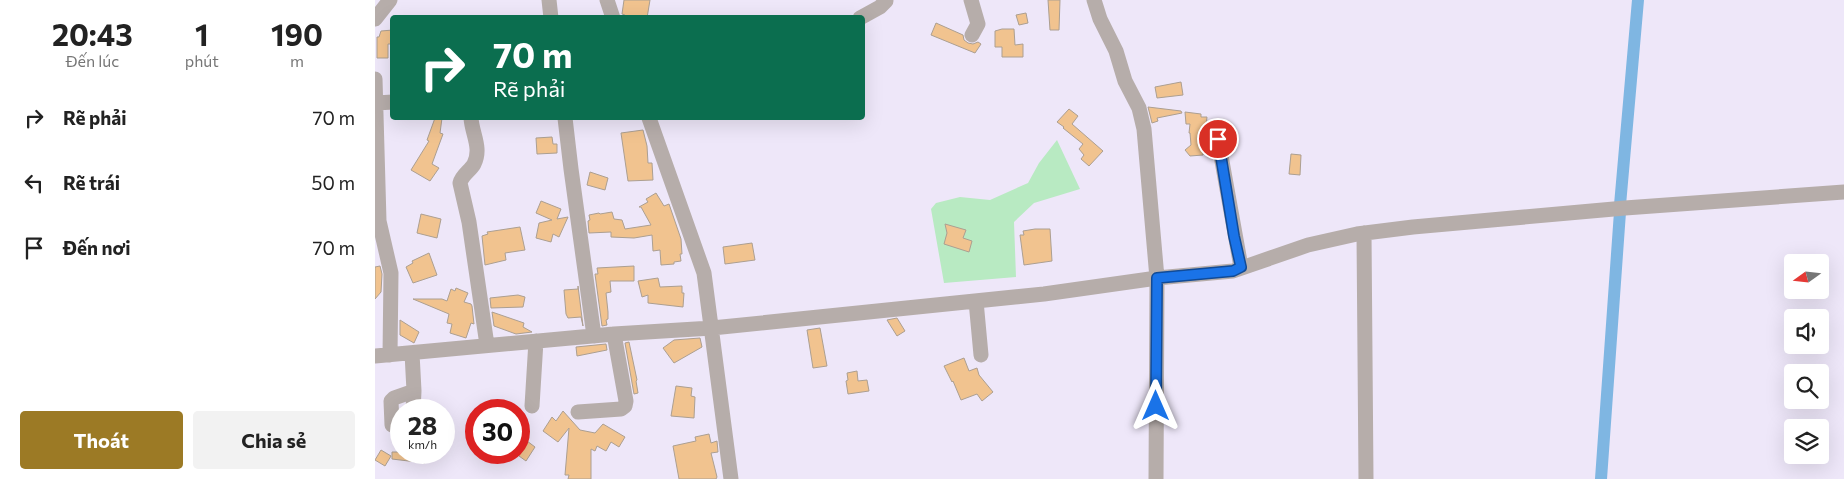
<!DOCTYPE html>
<html lang="vi">
<meta charset="utf-8">
<style>
:root{--surface:#fff;--page:#f2f2f2;--text:#222;--muted:#767676;--accent:#9c7a25}
body{margin:0;font-family:Commissioner,sans-serif;background:var(--page);color:var(--text);height:100vh;display:flex;flex-direction:column;font-size:19px;white-space:nowrap}
*{box-sizing:border-box;margin:0}
p{font-size:16px;color:var(--muted)}
.icon{flex:none;width:28px;height:28px;fill:none;stroke:currentColor;stroke-width:2;stroke-linecap:round;stroke-linejoin:round}
.map{position:relative;flex:1;overflow:hidden}
.panel{display:flex;flex-direction:column;background:var(--surface);width:375px}
.panel>*{flex:none}
.hud{position:absolute;left:15px;top:15px;width:475px;height:105px;border-radius:5px;box-shadow:0 5px 20px #0002;background:#0b6e4f;color:#fff;overflow:hidden}
.needle{width:32px;rotate:255deg}
.controls{position:absolute;left:1409px;top:254px;display:grid;gap:10px}
.controls a{display:grid;place-items:center;width:45px;height:45px;border-radius:5px;background:var(--surface);box-shadow:0 5px 20px #0002;font-size:25px}
.speed{position:absolute;left:15px;top:399px;display:flex;gap:10px;font-size:25px;font-weight:700;text-align:center}
.speed>*{display:grid;place-content:center;width:65px;height:65px;border-radius:50%;background:var(--surface);box-shadow:0 5px 20px #0002;line-height:1}
.speed small{font-size:12px;font-weight:400}
.speed .limit{border:8px solid #d22;background:#fff;color:#111}
.pin{position:absolute;display:grid;place-items:center;width:42px;height:42px;color:#fff;margin:-21px;border:2px solid #fff;border-radius:50%;box-shadow:0 1px 5px #0007}
.me{position:absolute;width:55px;margin:-28px;rotate:0deg;stroke-linejoin:round;filter:drop-shadow(0 0 4px #0008)}
.turn{display:flex;align-items:center;gap:18px;height:105px;padding:0 20px;font-size:22px}
.turn .icon{width:65px;height:65px;stroke-width:2.5}
.turn b{display:block;font-size:35px;line-height:42px}
.eta{display:flex;justify-content:space-evenly;align-items:center;height:85px;text-align:center}
.eta b{font-size:30px;font-weight:700;line-height:35px}
.button{display:flex;gap:10px;margin-top:auto;padding:10px 20px}
.button a{flex:1;height:58px;border-radius:5px;background:var(--accent);color:#fff;font-size:20px;font-weight:700;line-height:58px;text-align:center}
.button a+a{background:var(--page);color:var(--text)}
ul{padding:0;list-style:none}
li{display:flex;align-items:center;gap:15px;height:65px;padding:0 20px}
li div{flex:1}
li b{display:block;font-size:19px}
li em{font-style:normal}
main{display:flex;flex:1;min-height:0}
.map>svg:first-child{display:block}
.green{fill:#b8eac2}
.lines{fill:none;stroke-linecap:round;stroke-linejoin:round}
.canal{stroke:#7fb6e2;stroke-width:12}
.building{fill:#f1c38f;stroke:#ac9f91}
.minor{stroke:#b6adaa;stroke-width:15}
.route-casing{stroke:#114b97;stroke-width:12}
.route{stroke:#1a73e8;stroke-width:9}
</style>
<main>
<section class="panel">
<div class="eta">
<div><b>20:43</b><p>Đến lúc</p></div>
<div><b>1</b><p>phút</p></div>
<div><b>190</b><p>m</p></div>
</div>
<ul>
<li><svg class="icon" aria-label="right" viewBox="0 0 24 24"><path d="M7 20v-9h11M14 6l5 5-5 5"/></svg><div><b>Rẽ phải</b></div><em>70 m</em></li>
<li><svg class="icon" aria-label="left" viewBox="0 0 24 24"><path d="M17 20v-9H6M10 6l-5 5 5 5"/></svg><div><b>Rẽ trái</b></div><em>50 m</em></li>
<li><svg class="icon" aria-label="arrive" viewBox="0 0 24 24"><path d="M6 21V4h12l-3 4 3 4H6"/></svg><div><b>Đến nơi</b></div><em>70 m</em></li>
</ul>
<div class="button"><a>Thoát</a><a>Chia sẻ</a></div>
</section>
<div class="map">
<svg width="1469" height="479" viewBox="0 0 1469 479">
<rect width="100%" height="100%" fill="#eee7f9"/>
<path class="green" d="M682,140L705,189L659,203L639,222L641,277L569,283L556,209L561,203L585,197L615,200L653,183L664,163Z"/>
<g class="lines">
<path class="canal" d="M1245,205L1263,0
M1226,479L1245,212"/>
</g>
<path class="building" d="M249,0H275L272,18H250V15L247,14Z
M673,0H685L684,30H675Z
M651,13L653,23L644,25L641,15Z
M561,23L588,35L589,40L593,43L598,44L603,42L606,44L600,53L556,35Z
M627,29H639L640,45L648,44V57H627V47H620V31Z
M18,30V44H13V58H2V37H4L6,31Z
M806,82L808,95L782,98L780,87Z
M773,107L806,111L807,113L782,118L783,121L777,123Z
M694,109L703,116L697,124L728,151L714,166L706,159L709,155L704,149L708,144L688,128L689,127L682,122Z
M810,112L826,114V117H832L828,155L815,156L810,150L816,145L815,133H814L815,124H811Z
M60,118H67L65,133L68,134L57,164L64,168L55,181L36,170L54,141L52,140Z
M268,130L272,146L273,163H277L278,180L253,181L246,133Z
M177,137L178,144H182V153L162,154L161,138Z
M916,154L926,155L925,175L914,174Z
M215,172L233,178L230,190L212,185Z
M281,193L289,206L294,204L306,239L307,254H305L306,261L299,262V264L286,265L285,250L278,251L277,235L259,238L236,237V232L214,233L213,221L215,220L214,215L224,213L225,214L237,212L239,219L247,220L250,229L276,225L266,207H264L273,202L271,199Z
M166,201L186,209L182,219L193,217L184,237L178,234L176,242L161,238L164,223L177,220L161,213Z
M46,214L66,219L62,238L42,233Z
M570,224L591,230L588,238L597,241L594,252L569,244L572,233Z
M145,227L150,250L130,253L131,260L110,265L107,236L113,234L112,232Z
M660,229H675L677,261L649,265L645,235H649L648,231Z
M377,243L380,260L350,264L348,247Z
M54,253L62,275L38,283L31,267L38,263L37,261Z
M5,266L7,274L6,292L0,299V267Z
M259,266V281H235L236,292L231,293L233,312V319L231,320L232,325L227,326L220,274H223L222,268Z
M283,278L285,287L307,286V293H309L308,307L273,303V295L267,297L263,281Z
M203,286L208,326L206,317L193,318L191,314L189,290L203,289Z
M81,288L93,293L89,302L96,304L97,306L99,324L96,323L91,338L75,333L77,324L72,323L74,314L38,299H67L72,301L76,289L80,291Z
M143,295L150,297L148,307L116,308L115,298Z
M117,312L149,323L148,327L157,332L141,334L119,326Z
M522,318L530,331L522,336L512,320Z
M25,320L44,332L39,343L25,335Z
M445,328L452,366L438,368L432,330Z
M325,338L327,347L299,363L288,348L299,340Z
M254,342L262,380L261,381L263,393L259,394L250,343Z
M231,344L232,350L202,356L201,347Z
M589,358L594,371L602,368L604,375L618,392L607,401L602,394L586,400L578,381L577,382L569,366Z
M482,371L483,381L492,380L494,391L473,394L471,381L473,380L472,373Z
M301,386L317,388L316,396L320,397L319,418L296,416Z
M188,411L205,430L220,433L228,424L250,437L244,447L236,442L231,451L222,446L220,451L216,449V479H193L194,475H190L194,428L183,442L168,431L177,417L181,421Z
M334,434L336,443L342,441L343,452L336,453L342,477L341,479H304L298,446L321,441L320,437Z
M144,435L160,447L151,461L144,456Z
M6,450L16,456L10,466L0,460Z
M17,452H51L50,463L17,459Z"/>
<g class="lines">
<path class="minor" d="M174,0L176,18
M232,0L238,18
M596,0L603,24L597,35
M719,0L725,19L741,51L750,81L764,108L769,129L782,278L781,479
M485,18L505,7L511,1
M0,19L15,0
M0,79L4,221L16,273L15,355
M1,103L18,102
M96,118C97,134 107,148 99,164C95,171 87,175 85,183L94,222L112,345
M190,118L196,169L219,336
M274,118L329,273L356,479
M843,139L866,267
M989,233L991,479
M601,301L606,355
M0,356L239,334L337,328L669,294L782,278L858,271L933,245L982,234L1038,227L1250,208L1469,192
M157,406L161,341
M38,410L39,391
M203,412L246,409L250,406L251,401L239,334
M17,425L16,401L19,398L39,391L37,353"/>
</g>
<g class="lines">
<defs>
<path id="route" d="M781,406L782,278L858,271L866,267L859,236L843,139"/>
</defs>
<use href="#route" class="route-casing"/>
<use href="#route" class="route"/>
</g>
</svg>
<div class="controls">
<a><svg class="needle" viewBox="-14 -14 28 28"><path d="M0-13l5 13h-10z" fill="#e53935"/><path d="M0 13l5-13h-10z" fill="#767676"/></svg></a>
<a><svg class="icon" aria-label="sound" viewBox="0 0 24 24"><path d="M4 9h4l5-4v14l-5-4H4zM17 9q2 3 0 6"/></svg></a>
<a><svg class="icon" aria-label="search" viewBox="0 0 24 24"><circle cx="10" cy="10" r="6"/><path d="M15 15l6 6"/></svg></a>
<a><svg class="icon" aria-label="layers" viewBox="0 0 24 24"><path d="M12 4l9 5-9 5-9-5zM3 14l9 5 9-5"/></svg></a>
</div>
<div class="speed"><div>28<small>km/h</small></div><div class="limit">30</div></div>
<div class="pin" style="left:843px;top:139px;background:#d93025"><svg class="icon" aria-label="arrive" viewBox="0 0 24 24"><path d="M6 21V4h12l-3 4 3 4H6"/></svg></div>
<svg class="me" style="left:781px;top:406px" viewBox="-20 -20 40 40"><path d="M0-17L14 15 0 8-14 15z" fill="#1a73e8" stroke="#fff" stroke-width="4"/></svg>
<div class="hud">
<div class="turn"><svg class="icon" aria-label="right" viewBox="0 0 24 24"><path d="M7 20v-9h11M14 6l5 5-5 5"/></svg><div><b>70 m</b>Rẽ phải</div></div>
</div>
</div>
</main>
